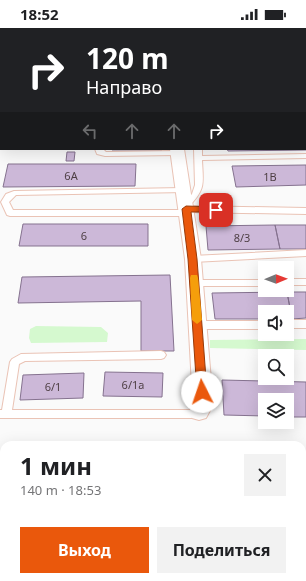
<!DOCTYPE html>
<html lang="ru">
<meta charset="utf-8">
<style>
:root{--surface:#fff;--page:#f2f2f2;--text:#202124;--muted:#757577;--accent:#ea580c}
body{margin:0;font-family:"Noto Sans",sans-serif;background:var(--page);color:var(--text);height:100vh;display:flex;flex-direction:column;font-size:15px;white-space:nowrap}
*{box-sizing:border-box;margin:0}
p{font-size:13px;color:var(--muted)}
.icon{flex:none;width:22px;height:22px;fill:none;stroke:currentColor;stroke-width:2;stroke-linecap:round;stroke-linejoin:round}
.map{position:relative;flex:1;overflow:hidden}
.sheet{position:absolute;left:0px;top:413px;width:306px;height:140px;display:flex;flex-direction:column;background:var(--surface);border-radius:12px 12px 0 0;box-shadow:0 4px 16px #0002}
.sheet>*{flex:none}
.hud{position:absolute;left:0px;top:0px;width:306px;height:122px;box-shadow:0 4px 16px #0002;background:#202124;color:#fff;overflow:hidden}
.needle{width:26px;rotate:89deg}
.fabs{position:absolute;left:258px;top:233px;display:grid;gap:8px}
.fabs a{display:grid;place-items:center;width:36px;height:36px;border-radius:0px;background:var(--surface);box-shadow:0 4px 16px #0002;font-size:20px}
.pin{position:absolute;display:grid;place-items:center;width:34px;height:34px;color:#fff;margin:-17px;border-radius:8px;box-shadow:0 2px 6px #0006}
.me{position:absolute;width:44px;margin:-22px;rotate:356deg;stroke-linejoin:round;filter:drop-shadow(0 0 3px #0008)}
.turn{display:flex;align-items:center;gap:14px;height:84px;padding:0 20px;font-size:18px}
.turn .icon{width:52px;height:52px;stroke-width:2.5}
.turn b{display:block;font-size:28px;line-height:34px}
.lanes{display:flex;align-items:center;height:38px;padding:0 20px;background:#0003;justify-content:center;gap:20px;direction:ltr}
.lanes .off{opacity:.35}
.round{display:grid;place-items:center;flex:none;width:42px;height:42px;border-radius:0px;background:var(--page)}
.summary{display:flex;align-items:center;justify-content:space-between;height:68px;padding:0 20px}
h1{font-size:24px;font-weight:700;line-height:30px}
.cta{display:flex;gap:8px;margin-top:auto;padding:8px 20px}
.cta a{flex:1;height:46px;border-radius:0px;background:var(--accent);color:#fff;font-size:16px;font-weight:700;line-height:46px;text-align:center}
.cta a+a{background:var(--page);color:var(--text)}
.status{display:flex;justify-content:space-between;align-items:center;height:28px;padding:0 20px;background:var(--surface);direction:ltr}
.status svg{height:11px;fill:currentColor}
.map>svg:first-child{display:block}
.green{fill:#d5f9cf}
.building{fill:#ccb8d8;stroke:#85728f}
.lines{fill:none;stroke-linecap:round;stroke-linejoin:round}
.lane-casing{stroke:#eac3b5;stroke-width:2}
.street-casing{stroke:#eac3b5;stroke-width:2}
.lane{fill:#fff;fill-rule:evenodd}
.street{fill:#fff;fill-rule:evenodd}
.route{fill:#ea580c;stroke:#983908}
.slow{fill:#f59e0b}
.labels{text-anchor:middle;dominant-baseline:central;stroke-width:4;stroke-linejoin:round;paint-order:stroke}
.number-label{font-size:11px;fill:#4e3f44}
</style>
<div class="status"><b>18:52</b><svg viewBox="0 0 49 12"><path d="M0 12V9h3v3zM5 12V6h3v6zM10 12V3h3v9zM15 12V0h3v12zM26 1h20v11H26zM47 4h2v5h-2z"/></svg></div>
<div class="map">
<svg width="306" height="553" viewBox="0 0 306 553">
<rect width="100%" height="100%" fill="#fafafa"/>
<path class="green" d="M36,298L101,299L108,305L107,314L31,315L29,310L30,301Z
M306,311V322L210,320V312Z"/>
<path class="building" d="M305,105L306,122L228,123L227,121H305Z
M112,121H162V122H112Z
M67,124H75L74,133H66Z
M8,136H136L135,158L3,159Z
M306,137V157L236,159L232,138Z
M23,196H148V218H19Z
M275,197L280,221L208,222L206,198Z
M275,197H306V221H280Z
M170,247L174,323H141V273L18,275L22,249Z
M287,264L292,291H287V284H265V291H215L212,265Z
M287,264H306V290L292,291Z
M105,344L163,345L162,369L103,368Z
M84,345L83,370L20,372L23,347Z
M222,352L306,354V389H287V372H265V388L224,387Z"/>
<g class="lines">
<defs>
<path id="lane" d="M228,0H234V1H228Z
M305,13H306V17H305Z
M305,64H306L305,69Z
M305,96H306V100H305Z
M95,121H103L106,124L177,123L181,125L177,127L105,128L97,126Z
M194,121H202V128L306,126V130L202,132C203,155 206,161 189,178L306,180V186L189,184V187L186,188H10L7,187L1,174L6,166L14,163L183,160H186V164L16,167L9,174L13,182H183L182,181L184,179L182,177L192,166L195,157Z
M306,222V228L193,234L189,231L193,228Z
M287,251H306V257H287Z
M194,252H265V258H194L190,255Z
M287,292H306V300H287Z
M197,293H265V301H197L194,300L192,297L194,294Z
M161,323L164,324L166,327L164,330L161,331L25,333L19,336L12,382H191L199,380L203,381L204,384L203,387L191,390H0V382H2L10,334L12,331L21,326Z"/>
<path id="street" d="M305,50H306V58H305Z
M0,55H1V63H0Z
M170,121H184L201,231L213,377L206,390L199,392L192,390L189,384L193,376L185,231Z"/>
</defs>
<use href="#lane" class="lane-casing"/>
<use href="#street" class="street-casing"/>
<use href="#lane" class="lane"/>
<use href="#street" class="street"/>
</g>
<path class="route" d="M186,178L216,179L220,182L216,184H191L197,231L207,364L205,367L202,368L198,367L197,364L188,231L182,181Z"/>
<path class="slow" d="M191,247H197L198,250L202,292L197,296L192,292L190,250Z"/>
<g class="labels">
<g class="number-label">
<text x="71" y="147">6А</text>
<text x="270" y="148">1В</text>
<text x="84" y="207">6</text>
<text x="242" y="209">8/3</text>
<text x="133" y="356">6/1а</text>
<text x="53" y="358">6/1</text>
</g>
</g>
</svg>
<div class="fabs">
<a><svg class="needle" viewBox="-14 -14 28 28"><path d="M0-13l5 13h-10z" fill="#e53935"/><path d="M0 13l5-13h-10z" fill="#757577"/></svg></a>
<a><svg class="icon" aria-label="sound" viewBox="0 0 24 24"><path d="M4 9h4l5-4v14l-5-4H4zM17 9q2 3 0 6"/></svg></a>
<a><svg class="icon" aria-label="search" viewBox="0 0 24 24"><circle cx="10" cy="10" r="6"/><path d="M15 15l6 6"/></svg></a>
<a><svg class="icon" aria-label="layers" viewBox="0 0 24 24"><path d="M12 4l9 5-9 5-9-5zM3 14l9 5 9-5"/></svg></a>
</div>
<div class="pin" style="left:216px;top:182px;background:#d93025"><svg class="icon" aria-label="arrive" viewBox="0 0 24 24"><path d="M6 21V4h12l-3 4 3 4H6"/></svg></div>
<svg class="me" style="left:202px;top:364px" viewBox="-20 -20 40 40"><circle r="19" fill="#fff"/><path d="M0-13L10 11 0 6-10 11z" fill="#ea580c"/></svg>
<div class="hud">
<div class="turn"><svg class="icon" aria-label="right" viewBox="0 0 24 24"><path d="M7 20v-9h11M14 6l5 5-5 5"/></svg><div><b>120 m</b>Направо</div></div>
<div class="lanes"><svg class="icon off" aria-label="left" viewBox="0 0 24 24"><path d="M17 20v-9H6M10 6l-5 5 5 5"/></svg><svg class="icon off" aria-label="ahead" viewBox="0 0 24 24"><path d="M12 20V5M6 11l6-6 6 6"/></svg><svg class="icon off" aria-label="ahead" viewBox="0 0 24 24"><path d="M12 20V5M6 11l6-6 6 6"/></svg><svg class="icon" aria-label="right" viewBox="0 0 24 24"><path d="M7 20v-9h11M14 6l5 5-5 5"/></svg></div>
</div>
<section class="sheet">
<div class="summary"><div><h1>1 мин</h1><p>140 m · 18:53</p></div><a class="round"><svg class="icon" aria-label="close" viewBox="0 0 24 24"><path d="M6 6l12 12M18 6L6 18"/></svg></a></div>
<div class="cta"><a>Выход</a><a>Поделиться</a></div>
</section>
</div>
